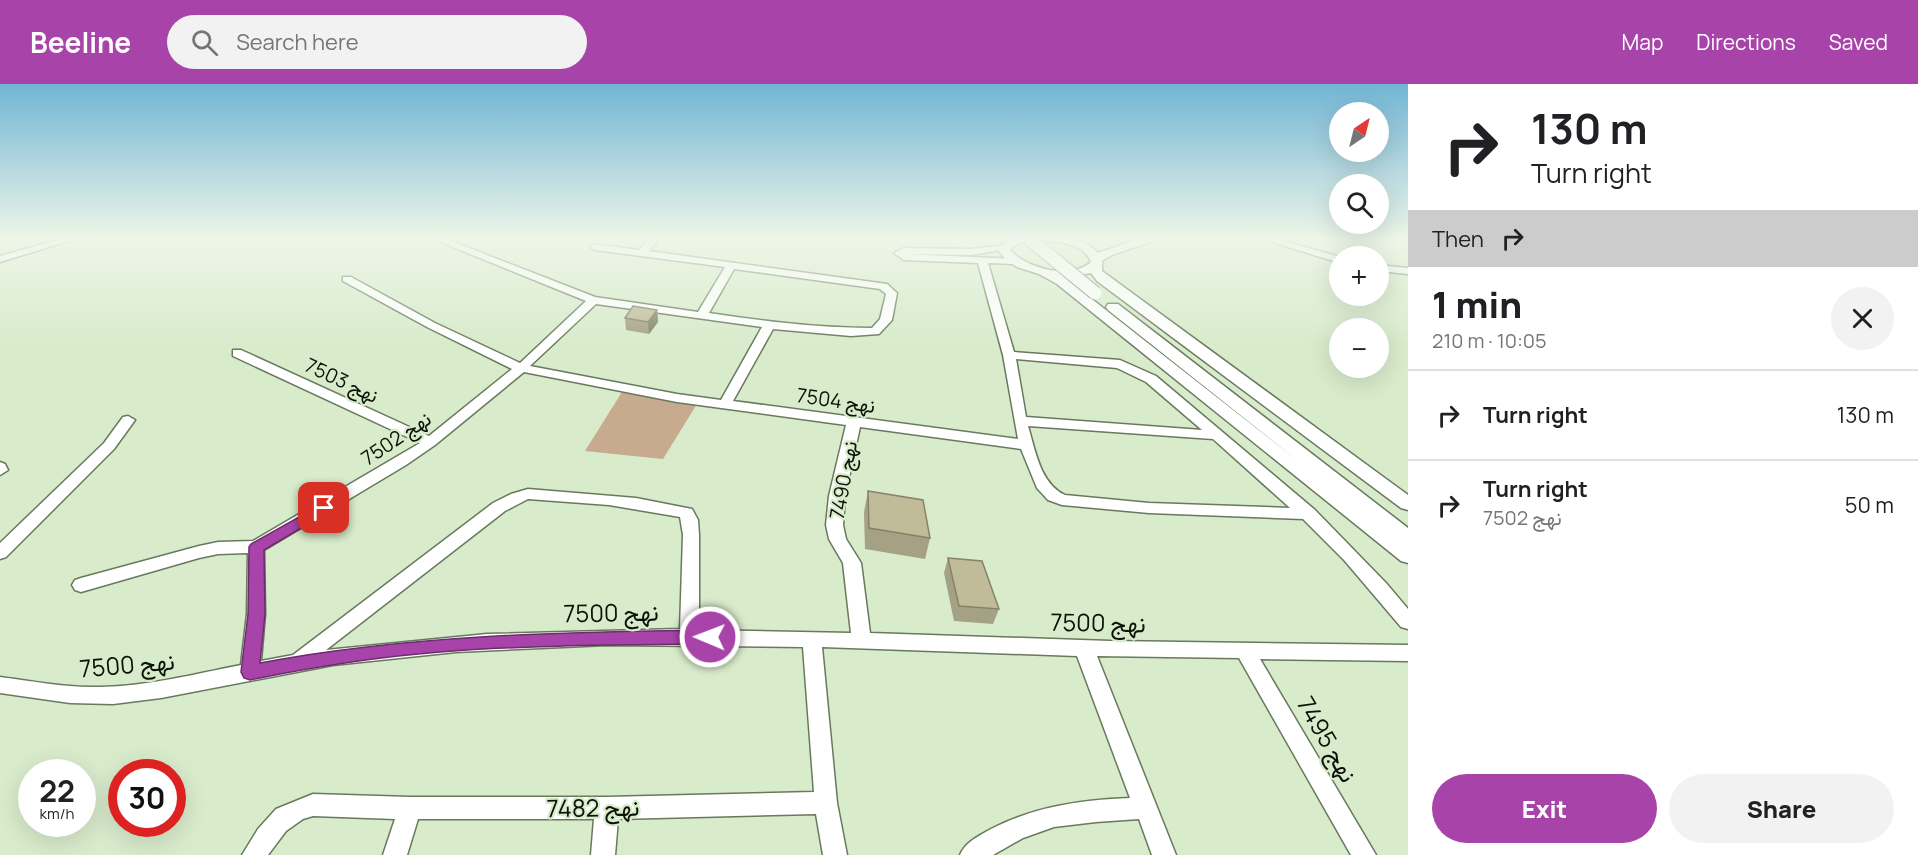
<!DOCTYPE html>
<meta charset="utf-8">
<style>
:root{--surface:#fff;--page:#f2f2f2;--text:#202124;--muted:#757577;--line:#e0e0e0;--accent:#a844a9}
body{margin:0;font-family:Manrope,Vazirmatn,sans-serif;background:var(--page);color:var(--text);height:100vh;display:flex;flex-direction:column;font-size:22px;white-space:nowrap}
*{box-sizing:border-box;margin:0}
p{font-size:20px;color:var(--muted)}
.icon{flex:none;width:33px;height:33px;fill:none;stroke:currentColor;stroke-width:2;stroke-linecap:round;stroke-linejoin:round}
.map{position:relative;flex:1;overflow:hidden}
.sheet{display:flex;flex-direction:column;background:var(--surface);width:510px}
.sheet>*{flex:none}
.guide{background:#fff;color:var(--text);overflow:hidden}
.needle{width:39px;rotate:35deg}
.buttons{position:absolute;left:1329px;top:18px;display:grid;gap:12px}
.buttons a{display:grid;place-items:center;width:60px;height:60px;border-radius:50%;background:var(--surface);box-shadow:0 6px 24px #0002;font-size:30px}
.speed{position:absolute;left:18px;top:675px;display:flex;gap:12px;font-size:30px;font-weight:700;text-align:center}
.speed>*{display:grid;place-content:center;width:78px;height:78px;border-radius:50%;background:var(--surface);box-shadow:0 6px 24px #0002;line-height:1}
.speed small{font-size:15px;font-weight:400}
.speed .limit{border:9px solid #d22;background:#fff;color:#111}
.pin{position:absolute;display:grid;place-items:center;width:51px;height:51px;color:#fff;margin:-26px;border-radius:12px;box-shadow:0 3px 9px #0006}
.me{position:absolute;width:66px;margin:-33px;rotate:271deg;stroke-linejoin:round;filter:drop-shadow(0 0 4px #0008)}
.turn{display:flex;align-items:center;gap:21px;height:126px;padding:0 24px;font-size:27px}
.turn .icon{width:78px;height:78px;stroke-width:2.5}
.turn b{display:block;font-size:42px;line-height:51px}
.then{display:flex;align-items:center;height:57px;padding:0 24px;background:#0003;gap:12px;font-size:22px}
.round{display:grid;place-items:center;flex:none;width:63px;height:63px;border-radius:32px;background:var(--page)}
.head{display:flex;align-items:center;justify-content:space-between;height:102px;padding:0 24px}
h1{font-size:36px;font-weight:800;line-height:45px}
.button{display:flex;gap:12px;margin-top:auto;padding:12px 24px}
.button a{flex:1;height:69px;border-radius:36px;background:var(--accent);color:#fff;font-size:24px;font-weight:800;line-height:69px;text-align:center}
.button a+a{background:var(--page);color:var(--text)}
ul{padding:0;list-style:none}
li{display:flex;align-items:center;gap:18px;height:90px;padding:0 24px;border-top:2px solid var(--line)}
li div{flex:1}
li b{display:block;font-size:22px}
li em{font-style:normal}
header{display:flex;align-items:center;gap:36px;box-sizing:border-box;height:84px;padding:0 30px;background:var(--accent);color:#fff}
header strong{font-size:28px}
nav{display:flex;gap:33px;margin-inline-start:auto;font-size:21px}
.search{width:420px;height:54px;background:var(--page);display:flex;align-items:center;gap:15px;box-sizing:border-box;padding:0 21px;border-radius:33px;color:var(--muted);font-size:22px}
main{display:flex;flex:1;min-height:0}
.map>svg:first-child{display:block}
.green{fill:#c8ab8e}
.lines{fill:none;stroke-linecap:round;stroke-linejoin:round}
.minor-casing{stroke:#68795d;stroke-width:3}
.tertiary-casing{stroke:#68795d;stroke-width:3}
.minor{fill:#fff;fill-rule:evenodd}
.tertiary{fill:#fff;fill-rule:evenodd}
.tertiary-bridge-casing{stroke:#68795d;stroke-width:15;stroke-linecap:butt}
.tertiary-bridge{stroke:#fff;stroke-width:13}
.wall{fill:#a5a184}
.shaded-wall{fill:#86836b}
.building{fill:#c0bb99;stroke:#86836b;stroke-width:1.5}
.route{fill:#a844a9;stroke:#6d2c6e;stroke-width:1.5}
.labels{text-anchor:middle;dominant-baseline:central;stroke-width:4.5;stroke-linejoin:round;paint-order:stroke}
.street-label{font-size:20px;fill:#0b1207;stroke:#d8ebcb}
.near-street-label{font-size:24px;fill:#0b1207;stroke:#d8ebcb}
</style>
<header>
<strong>Beeline</strong>
<div class="search"><svg class="icon" aria-label="search" viewBox="0 0 24 24"><circle cx="10" cy="10" r="6"/><path d="M15 15l6 6"/></svg>Search here</div>
<nav><a>Map</a><a>Directions</a><a>Saved</a></nav>
</header>
<main>
<div class="map">
<svg width="1408" height="771" viewBox="0 0 1408 771">
<rect width="100%" height="100%" fill="#d8ebcb"/>
<path class="green" d="M622,308L697,320L663,375L585,367Z"/>
<g class="lines">
<defs>
<path id="minor" d="M68,153H82L0,178V172Z
M428,153H441L595,213L698,228L725,183L595,166L590,163L595,160L639,166L646,158V153H656V159L649,167L887,200L897,209L892,236L879,250L851,252L773,245L733,317L1018,355L1003,271L978,179L904,176L894,169L904,164L971,165L1007,161V165L971,171L906,170L1017,175V179L1013,180L988,179L1014,268L1120,276L1156,292L1315,426L1386,499L1408,525V545L1401,543L1344,476L1303,435L1149,429L1062,421L1048,416L1037,404L1021,365L860,343L845,412L843,441L846,455L861,479L870,549L1110,557L1408,561V577L1260,575L1376,771H1351L1239,574L1097,572L1176,771H1152L1139,735L1096,738L1054,743L1023,754L993,771H960C965,758 979,752 991,745C1036,722 1081,716 1130,714L1077,572L822,563L837,719L847,771H823L816,730L618,735L615,771H591L594,735H418L407,771H383L395,735L313,732L303,735L286,747L268,771H242L258,745L276,725L313,710L410,713H607L814,708L803,563L607,561L456,568L333,581L161,614L113,620L70,619L0,609V593C33,597 67,604 100,603C148,602 195,590 241,581L247,530L248,469L218,470L199,474L81,508L75,506L72,501L75,496L81,494L199,462L218,458L253,457L420,359L233,272V266H241L429,352L512,285L427,243L343,197V193H351L435,239L520,279L586,217ZM734,185L880,205L886,210L880,235L872,244C817,244 763,237 709,229ZM596,220L762,243L721,316L677,310L530,282ZM1016,275L1117,284L1146,298L1202,346L1026,333ZM524,288L677,318L846,341L829,412L826,441L829,455L843,479L851,549L699,546V451L698,436L692,425L636,414L528,405L511,410L493,419L293,571L261,577L265,530L264,466L406,381L435,361ZM1028,342L1213,355L1290,424L1149,419L1065,411C1040,400 1035,365 1028,342ZM528,415L609,421L680,433L683,451L680,545L487,550L326,566L505,427Z
M1255,153H1269L1340,173V179Z
M1400,153H1408V156L1402,155Z
M1378,181L1408,184V190L1378,187Z
M128,332L135,336L114,365L6,473L0,475V459L104,359L123,333Z
M0,378L5,380L8,386L0,391Z"/>
<path id="tertiary" d="M1013,153C1040,153 1078,146 1098,169L1144,153H1159L1158,155L1112,171L1102,177V187L1408,411V426L1401,424L1097,197L1091,189L1065,194L1298,377L1108,226L1106,223L1108,220H1118L1408,444V479L1401,477L1057,200L1039,190L1017,183L1006,176L998,166L1006,156ZM1041,156C1058,158 1084,159 1091,178C1070,196 1027,185 1010,166L1019,158Z"/>
</defs>
<use href="#minor" class="minor-casing"/>
<use href="#tertiary" class="tertiary-casing"/>
<use href="#minor" class="minor"/>
<use href="#tertiary" class="tertiary"/>
<defs>
<path id="tertiary-bridge" d="M1027,153L1095,209"/>
</defs>
<use href="#tertiary-bridge" class="tertiary-bridge-casing"/>
<use href="#tertiary-bridge" class="tertiary-bridge"/>
</g>
<path class="wall" d="M657,226L658,238L649,250L626,246L625,234Z
M868,407L930,454L925,475L865,465L864,428Z
M948,474L999,525L993,540L954,537L944,489Z"/>
<path class="shaded-wall" d="M657,226L658,238L649,250L648,238Z"/>
<path class="building" d="M633,222L657,226L648,238L625,234Z
M868,407L923,416L930,454L869,444Z
M948,474L982,477L999,525L959,522Z"/>
<linearGradient id="sky" x2="0" y2="1"><stop stop-color="#72b5d5"/><stop offset="0.59" stop-color="#edf6e8"/><stop offset="1" stop-color="#edf6e8" stop-opacity="0"/></linearGradient>
<rect width="1408" height="261" fill="url(#sky)"/>
<path class="route" d="M324,419L332,424L330,427L264,466L265,530L260,579C409,551 559,548 710,546L716,548L719,553L716,558L710,560C620,561 530,561 440,568C376,573 313,583 250,596L244,594L241,588L248,530L249,463L251,460Z"/>
<g class="labels">
<g class="street-label">
<text transform="translate(342 296) rotate(25)">نهج 7503</text>
<text transform="translate(836 316) rotate(8)">نهج 7504</text>
<text transform="translate(396 354) rotate(-34)">نهج 7502</text>
<text transform="translate(843 396) rotate(-80)">نهج 7490</text>
</g>
<g class="near-street-label">
<text transform="translate(611 528) rotate(-1)">نهج 7500</text>
<text transform="translate(1098 538) rotate(1)">نهج 7500</text>
<text transform="translate(127 580) rotate(-5)">نهج 7500</text>
<text transform="translate(1328 655) rotate(60)">نهج 7495</text>
<text transform="translate(593 723) rotate(-1)">نهج 7482</text>
</g>
</g>
</svg>
<div class="buttons">
<a><svg class="needle" viewBox="-14 -14 28 28"><path d="M0-13l5 13h-10z" fill="#e53935"/><path d="M0 13l5-13h-10z" fill="#757577"/></svg></a>
<a><svg class="icon" aria-label="search" viewBox="0 0 24 24"><circle cx="10" cy="10" r="6"/><path d="M15 15l6 6"/></svg></a>
<a>+</a>
<a>−</a>
</div>
<div class="speed"><div>22<small>km/h</small></div><div class="limit">30</div></div>
<div class="pin" style="left:324px;top:424px;background:#d93025"><svg class="icon" aria-label="arrive" viewBox="0 0 24 24"><path d="M6 21V4h12l-3 4 3 4H6"/></svg></div>
<svg class="me" style="left:710px;top:553px" viewBox="-20 -20 40 40"><circle r="17" fill="#a844a9" stroke="#fff" stroke-width="3"/><path d="M0-11L8 9 0 5-8 9z" fill="#fff"/></svg>
</div>
<section class="sheet">
<div class="guide">
<div class="turn"><svg class="icon" aria-label="right" viewBox="0 0 24 24"><path d="M7 20v-9h11M14 6l5 5-5 5"/></svg><div><b>130 m</b>Turn right</div></div>
<div class="then">Then<svg class="icon" aria-label="right" viewBox="0 0 24 24"><path d="M7 20v-9h11M14 6l5 5-5 5"/></svg></div>
</div>
<div class="head"><div><h1>1 min</h1><p>210 m · 10:05</p></div><a class="round"><svg class="icon" aria-label="close" viewBox="0 0 24 24"><path d="M6 6l12 12M18 6L6 18"/></svg></a></div>
<ul>
<li><svg class="icon" aria-label="right" viewBox="0 0 24 24"><path d="M7 20v-9h11M14 6l5 5-5 5"/></svg><div><b>Turn right</b></div><em>130 m</em></li>
<li><svg class="icon" aria-label="right" viewBox="0 0 24 24"><path d="M7 20v-9h11M14 6l5 5-5 5"/></svg><div><b>Turn right</b><p>نهج 7502</p></div><em>50 m</em></li>
</ul>
<div class="button"><a>Exit</a><a>Share</a></div>
</section>
</main>
